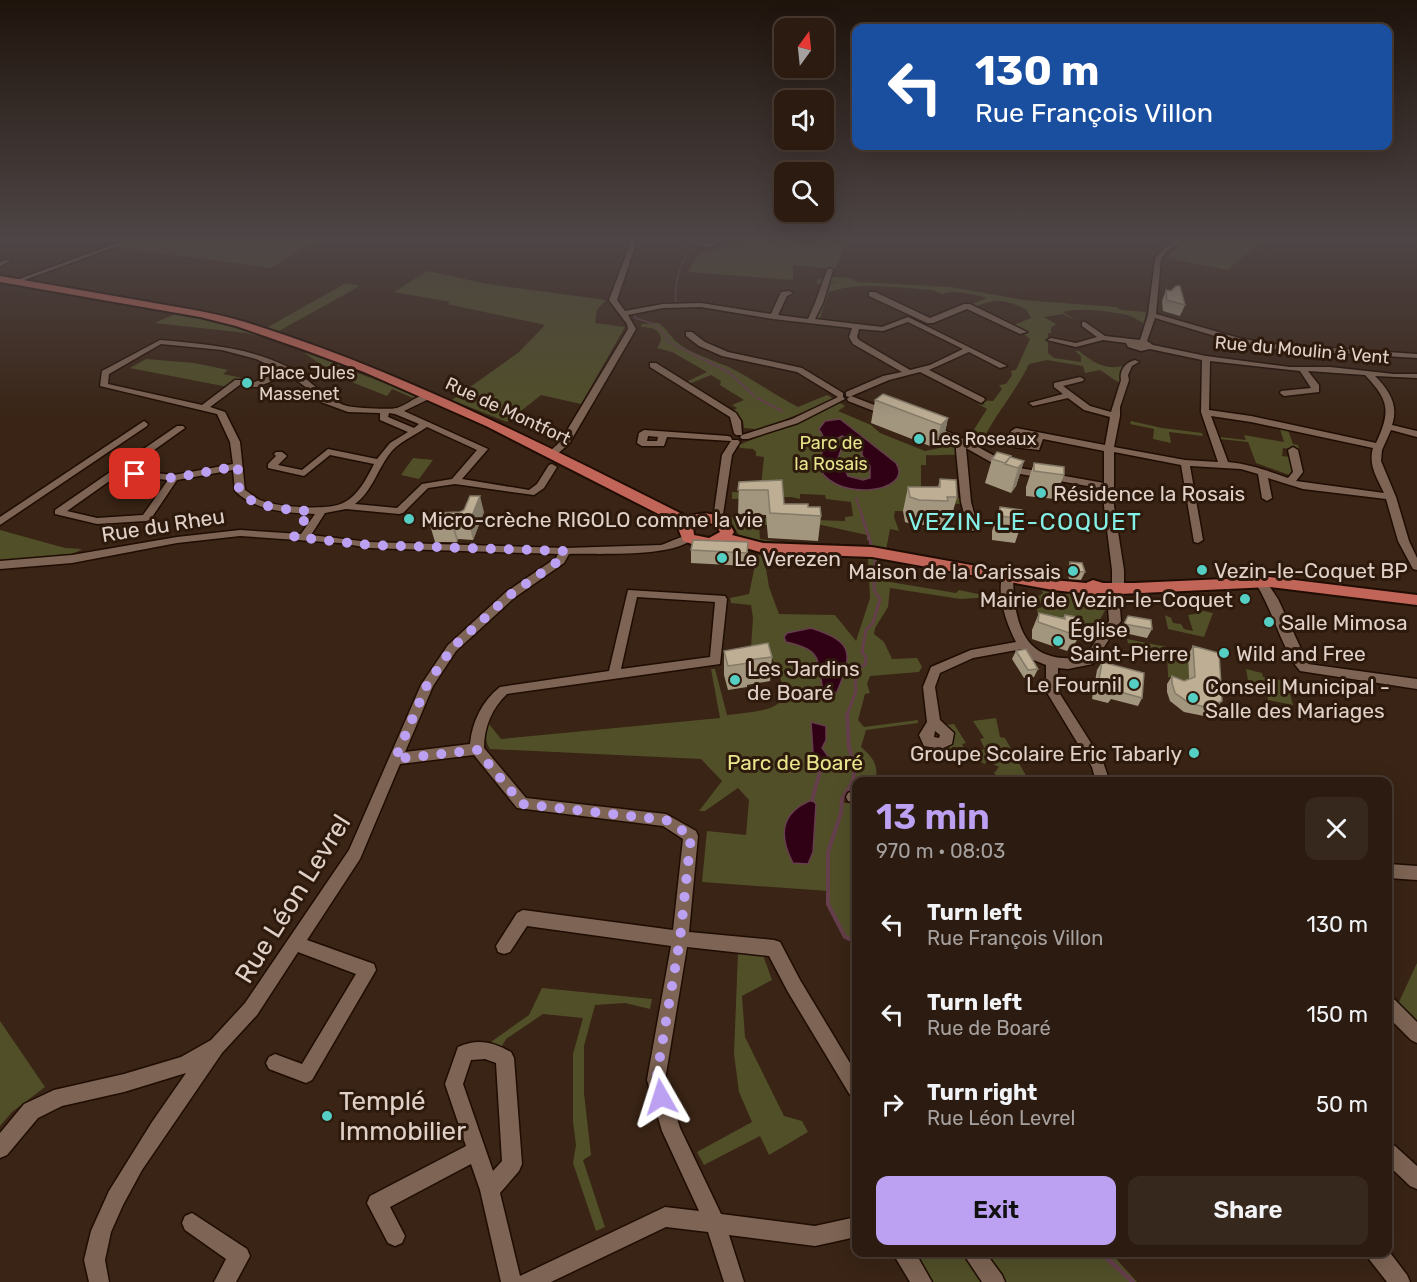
<!DOCTYPE html>
<meta charset="utf-8">
<style>
:root{--surface:#2b1b10;--page:#37281e;--text:#f1f3f6;--muted:#a6a19f;--line:#473930;--accent:#bca0f2}
body{margin:0;font-family:Rubik,sans-serif;background:var(--page);color:var(--text);height:100vh;display:flex;flex-direction:column;font-size:22px;white-space:nowrap}
*{box-sizing:border-box;margin:0}
p{font-size:20px;color:var(--muted)}
.icon{flex:none;width:33px;height:33px;fill:none;stroke:currentColor;stroke-width:2;stroke-linecap:round;stroke-linejoin:round}
.map{position:relative;flex:1;overflow:hidden}
.details{position:absolute;left:852px;top:777px;width:540px;height:480px;display:flex;flex-direction:column;background:var(--surface);border-radius:12px;box-shadow:0 6px 24px #0002,0 0 0 2px var(--line)}
.details>*{flex:none}
.hud{position:absolute;left:852px;top:24px;width:540px;height:126px;border-radius:12px;box-shadow:0 6px 24px #0002,0 0 0 2px var(--line);background:#1a4fa0;color:#fff;overflow:hidden}
.needle{width:39px;rotate:15deg}
.tools{position:absolute;left:774px;top:18px;display:grid;gap:12px}
.tools a{display:grid;place-items:center;width:60px;height:60px;border-radius:12px;background:var(--surface);box-shadow:0 6px 24px #0002,0 0 0 2px var(--line);font-size:30px}
.pin{position:absolute;display:grid;place-items:center;width:51px;height:51px;color:#fff;margin:-26px;border-radius:12px;box-shadow:0 3px 9px #0006}
.me{position:absolute;width:66px;margin:-33px;rotate:354deg;stroke-linejoin:round;filter:drop-shadow(0 0 4px #0008)}
.turn{display:flex;align-items:center;gap:21px;height:126px;padding:0 24px;font-size:27px}
.turn .icon{width:78px;height:78px;stroke-width:2.5}
.turn b{display:block;font-size:42px;line-height:51px}
.round{display:grid;place-items:center;flex:none;width:63px;height:63px;border-radius:12px;background:var(--page)}
.head{display:flex;align-items:center;justify-content:space-between;height:102px;padding:0 24px}
h1{font-size:36px;font-weight:600;line-height:45px;color:var(--accent)}
.primary-button{display:flex;gap:12px;margin-top:auto;padding:12px 24px}
.primary-button a{flex:1;height:69px;border-radius:12px;background:var(--accent);color:#111;font-size:24px;font-weight:600;line-height:69px;text-align:center}
.primary-button a+a{background:var(--page);color:var(--text)}
ul{padding:0;list-style:none}
li{display:flex;align-items:center;gap:18px;height:90px;padding:0 24px}
li div{flex:1}
li b{display:block;font-size:22px}
li em{font-style:normal}
.map>svg:first-child{display:block}
.green{fill:#504f28}
.water{fill:#300015;stroke:#653f4b;stroke-width:1.5;fill-rule:evenodd}
.lines{fill:none;stroke-linecap:round;stroke-linejoin:round}
.stream-far4{stroke:#653f4b;stroke-width:1.5}
.stream-far3{stroke:#653f4b;stroke-width:2}
.stream-far2{stroke:#653f4b;stroke-width:3}
.stream-far1{stroke:#653f4b;stroke-width:4}
.stream{stroke:#653f4b;stroke-width:4.5}
.minor-casing{stroke:#1f0c02;stroke-width:3}
.major-casing{stroke:#1f0c02;stroke-width:4}
.minor{fill:#7d6454;fill-rule:evenodd}
.major{fill:#c16558;fill-rule:evenodd}
.wall{fill:#a3967f}
.shaded-wall{fill:#847a68}
.building{fill:#bdae94;stroke:#847a68;stroke-width:1.5}
.route{stroke:#bca0f2;stroke-width:10;stroke-dasharray:0 18}
.poi-dot{fill:#55cec4;stroke:#2e1a0c;stroke-width:2}
.labels{text-anchor:middle;dominant-baseline:central;stroke-width:6;stroke-linejoin:round;paint-order:stroke}
.far-street-label{font-size:18px;fill:#e0d1c8;stroke:#2e1a0c}
.far-poi-label{font-size:18px;fill:#e0d1c8;stroke:#2e1a0c;text-anchor:start}
.far-park-label{font-size:18px;fill:#e7e68c;stroke:#2e1a0c}
.poi-label{font-size:21px;fill:#e0d1c8;stroke:#2e1a0c;text-anchor:start}
.street-label{font-size:21px;fill:#e0d1c8;stroke:#2e1a0c}
.park-label{font-size:21px;fill:#e7e68c;stroke:#2e1a0c}
.quarter-label{font-size:24px;letter-spacing:1.5px;fill:#84efe5;stroke:#2e1a0c}
.near-street-label{font-size:26px;fill:#e0d1c8;stroke:#2e1a0c}
.near-poi-label{font-size:26px;fill:#e0d1c8;stroke:#2e1a0c;text-anchor:start}
</style>
<div class="map">
<svg width="1417" height="1282" viewBox="0 0 1417 1282">
<rect width="100%" height="100%" fill="#392415"/>
<path class="green" d="M125,240H317L271,268L106,246Z
M1188,240H1264L1227,270L1166,258Z
M764,242L845,246L835,269L793,265V280L688,272L700,252Z
M427,271L488,284L606,300L597,310L595,323L625,327L581,404L541,395L507,422L452,400L519,352L545,325L447,304L451,302L394,292Z
M832,277L850,278L857,282L951,287L1023,300L1116,307L1121,310L1146,312L1144,323C1138,321 1133,316 1127,315C1108,311 1081,307 1063,312L1076,321L1063,314L1044,317L1056,324L1051,328V333H1048V353L1054,358L1081,362V356L1075,351H1079C1094,363 1104,370 1124,366L1121,375L1123,383L1118,382L1100,370L1085,373L1083,366L1047,360L1029,364C1015,393 993,417 980,446L963,439H968L987,409L977,403L985,405L982,400L993,401L1002,389L999,385L1006,384L1012,375L1011,371L1016,370L1030,339L1022,333V328L1014,325L1031,318L1027,310C1004,299 998,298 974,307L970,305L987,298C973,295 956,289 942,294L933,290C899,288 861,281 829,292L820,318H816L826,286L839,281L822,285L817,283V280Z
M346,283L360,286L277,332L268,327Z
M175,314L218,322L269,339L246,333L154,323Z
M659,323C667,329 671,338 678,343C690,353 715,361 729,367C753,379 774,395 798,407L827,395L834,399L754,433V429L744,428L743,421L734,410L737,408L732,405L744,400L720,385L721,381L711,375L689,384L686,382L707,372L672,352L657,348C667,334 656,327 641,327L642,324Z
M303,352L343,365V367C366,377 392,385 416,395L417,398L392,409L413,398L392,389L387,396L344,379L347,377L326,368Z
M146,359L194,363L228,370L223,374L242,378L228,387L130,368Z
M838,402L845,406L838,411L871,425L880,433L925,451L944,447L950,441L957,444L958,455C945,454 938,456 926,455V465H921V494L960,498L961,504L929,502V511H895L894,517L899,531L890,529L886,550L869,547L870,540H867V535L817,524V526L759,525L760,539L788,543L758,540L739,535L728,517L845,521V517L853,516L851,502L826,499L825,495L800,494V499L791,497L732,499V492L754,493L761,486L764,457L756,456V452L753,449L740,448L739,445Z
M1131,421L1162,428L1202,433L1203,436L1169,432L1171,443L1153,439L1154,429L1130,424Z
M1280,429L1288,430L1293,444L1298,445L1299,450L1283,448L1282,456L1290,457L1296,468L1292,476L1256,463L1248,442L1220,439L1219,437L1246,440L1244,435L1284,442Z
M413,458L433,460L419,479L401,475Z
M0,530L65,548L82,549C59,563 26,557 0,560Z
M757,555L764,556L769,587L779,614L835,615L856,641L870,598L868,558L876,559L878,580L956,593L959,590L993,597L960,599L890,588L888,607L875,628L874,634L884,642L892,659L917,658L922,667L919,672L870,676L867,684L870,693L865,694L858,720L864,727L918,720V723L866,730L861,747C874,758 878,765 876,781L856,782V795L851,793L843,797L841,803H856V942L845,937C838,919 828,912 828,891L702,882L707,831L746,835L749,800L738,788L705,811H699L722,781L701,759L490,749C484,740 486,733 489,724L501,739L720,718L711,669H715L727,715C784,709 798,707 767,649L751,648L753,618L751,605L731,603L730,598L749,594Z
M1041,590C1058,596 1096,591 1108,605L1093,632L1100,635L1098,638L1038,616L1037,609L1042,607V603L1035,600L1034,594L1039,596L1043,593Z
M1198,610L1213,613L1204,637L1168,629L1165,615L1171,618L1173,623L1181,624L1184,629L1193,631L1188,615L1195,614Z
M1127,639L1167,647L1188,655L1189,681L1168,677L1167,652L1128,643Z
M1246,669L1262,673L1263,677L1287,681L1293,705L1268,700L1267,695L1250,692Z
M996,718L1000,737L1005,738L1029,781H1020L1016,775L999,778L994,773L999,767L987,761L985,764C974,759 962,754 950,756L951,759L948,760L943,749L949,747L954,739L945,727L946,725L954,724L966,743L962,744L968,754L982,753L981,750L985,749L980,739L984,738L973,721Z
M738,952L763,955L772,980L742,996L745,1037L784,1116L802,1121L808,1132L769,1155L760,1136L704,1165L697,1152L752,1122L739,1092L734,1054Z
M1417,963V1023L1398,1004Z
M542,988L652,999L650,1009L625,1003L595,1005L584,1046V1093L591,1155L583,1160L605,1227L596,1231L573,1163L576,1145L573,1121V1054L583,1018L543,1014L506,1039L502,1046L488,1044L529,1015Z
M0,1021L45,1087L12,1112L0,1126Z
M915,1252L1111,1253L1137,1282H931Z"/>
<path class="water" d="M840,419L896,463C916,494 827,504 817,462L822,453L824,438L819,429L825,421ZM842,436L862,443V455L870,466V478L863,480L848,476L846,472L847,465L838,458L842,447L836,443V439Z
M811,628C854,642 853,653 837,692L831,694L823,691C817,659 823,650 786,642L784,637L787,633Z
M811,722L826,726V740L822,748L835,766L830,770L820,771L810,765L813,752Z
M812,800L816,804L813,852L808,864L793,863C778,835 781,812 812,800Z"/>
<g class="lines">
<path class="stream-far4" d="M676,304C674,284 680,254 700,245
M649,311L671,307
M642,312L635,314V318L654,324L667,337L666,340L710,363"/>
<path class="stream-far3" d="M707,361L730,373L754,396
M757,398L782,411
M856,498L863,518"/>
<path class="stream-far2" d="M862,516L872,547
M847,715L856,691L855,683L859,668L865,665L866,657L862,652L866,630L873,623L880,599L874,590L875,560"/>
<path class="stream-far1" d="M847,714L849,748L855,767L853,781L842,799L841,813L828,852V904L845,937L856,942
M812,800L820,771"/>
<path class="stream" d="M1100,1252L1133,1282"/>
<defs>
<path id="minor" d="M126,240H134L16,283L11,282Z
M628,240H634L635,247L617,300L625,311L663,304L701,303L771,314L781,292L789,291L793,293L787,296L778,315L808,319L815,303L827,270L830,268L833,270L823,303L815,319L882,327L908,317L1007,366L1000,368L969,352L929,370L984,398L985,400L981,403L920,372L889,380L849,397L846,396V392L883,376L902,372L853,344L849,337L852,328L773,319L701,307L663,308L628,315L636,329L569,444L556,455H550V451L560,442L628,329L627,324L609,300L629,247ZM908,322L963,349L930,365L910,370L859,340L857,337L859,329L883,331Z
M679,240L710,243L716,240H723L711,247Z
M1177,240H1184L1168,250L1161,259L1156,314L1239,338L1271,344L1417,354V358L1271,349L1235,342L1155,318L1147,341L1153,345L1206,356L1290,367H1330L1394,374H1417V378L1375,376C1389,390 1399,405 1392,425L1417,431V437L1391,430L1382,450L1381,461L1396,497L1409,541L1417,558V570L1413,569L1398,541L1386,499L1303,489L1268,478L1272,498L1267,501L1262,498L1258,474L1241,469L1190,466L1203,540L1198,543L1194,542L1181,465L1114,452V506L1124,570V588L1119,596L1121,621L1093,664L1068,669L1058,668V691L1103,762L1110,782H1096L1092,767L1046,691V665L1031,659L1022,649L973,658L940,673L935,687L940,720L954,733L952,744L941,749L924,746L919,735L927,722L923,687L931,667L971,650L1016,642C1006,623 996,594 1003,573H1011L1013,576C1014,627 1025,666 1085,657L1109,621L1107,596L1112,588V570L1104,506V489L1015,473L1003,469L966,448L971,502L978,528L973,531H954L953,529L954,527L967,525L961,502L956,451V447L960,444L924,429L926,427C950,425 995,460 1020,468L1104,483V451L1043,439L1039,450L1014,447L1009,444L1011,431L1016,428L1105,445L1110,417L1084,410L1068,398L1033,406L1029,403L1063,394L1054,387V383L1080,377L1084,379L1083,381L1063,386L1090,406L1111,412L1121,380C1119,370 1126,362 1135,360L1139,362L1132,366L1128,375L1129,380L1120,407V416L1114,447L1185,460L1218,462L1201,412L1202,360L1150,349L1141,351L1128,347L1126,343L1103,340L1076,347L1047,340L1051,338L1076,343L1097,337L1082,326V322H1085L1105,336L1140,340L1148,315L1155,259L1164,248ZM1210,361L1300,371L1311,388L1281,391L1280,393L1284,396L1319,392V385L1308,371L1365,375C1389,400 1391,411 1376,443L1251,416L1209,410ZM1211,416L1251,422L1373,448C1368,465 1377,478 1384,493L1296,481L1303,472L1298,450L1293,447L1288,450L1293,472L1288,478C1268,471 1250,464 1228,462ZM1020,434L1034,437L1032,445L1019,442ZM935,731L940,735L939,738L934,737Z
M6,260L11,261L0,266V262Z
M869,292H875L930,318L964,304H970L1027,332L1020,334L967,309L933,323H927L869,296Z
M686,332H692L705,342L728,352L802,368L843,393V397L845,399L798,423L748,439H742L740,437L742,435H736L734,433L730,417L650,367V363H656L736,413L741,421L742,435L792,419L838,397L797,372L722,356L699,346L686,336Z
M160,340C205,344 249,347 290,368C312,380 322,398 347,406C356,408 389,410 397,408C409,404 419,393 431,394V398L404,411L488,449L462,479L529,490L537,484L549,465L552,464L557,467L544,488L534,495L455,484L428,488L403,513L399,514L346,509L325,513L311,535L369,542L565,548L661,545C670,542 684,534 692,536L693,538C675,558 597,553 569,554L564,563L514,598L456,651L433,686L405,752L470,744C472,722 482,701 500,687L609,671L628,590L725,596L727,599L720,664L507,694C492,708 484,727 484,748L526,798L666,814L696,831L698,836L689,932L774,940L780,942L800,980L856,1073V1098L850,1095L788,992L769,956L687,947L665,1080L680,1128L721,1214L815,1226L856,1217V1237L815,1246L729,1235L744,1282H724L708,1232L666,1227L551,1282H501L480,1190L471,1164L390,1207L405,1236L402,1243L395,1246L388,1243L367,1203L370,1196L466,1146L445,1084L458,1047C478,1038 493,1042 511,1052L514,1058L522,1164L519,1171L500,1193L520,1276L665,1207L699,1211L662,1131L647,1080L671,946L527,926L510,952L504,954L498,952L496,946L517,913L523,910L673,930L683,839L663,826L517,808L474,755L400,764L360,859L307,940L374,964L376,970L312,1080L306,1083L269,1069L266,1063L269,1057L275,1054L302,1064L356,974L298,952L257,1015L222,1053L142,1170L123,1205L111,1232L105,1260L109,1282H89L84,1260L91,1231L109,1191L152,1122L186,1073L124,1092L62,1106L38,1118L7,1155L0,1158V1133L24,1104L54,1090L124,1074L181,1057L211,1040L245,1003L349,850L421,685L448,645L506,592L556,558L558,554L369,548L340,543L240,536L177,543L72,563L0,569V561L72,555L177,537L240,530L301,534L315,514C288,513 255,511 235,491L233,470L177,480L150,520L146,521L97,524L55,514V510L177,426H183L185,428L126,470L174,475L233,464L230,442L217,414L100,386L102,371ZM161,344L222,350L256,359L282,371L252,383V387H258L288,374L307,388L321,402L348,412L380,413V420L408,432L390,443L377,459L328,449L302,470L278,465L287,456L282,452H276L274,454L276,456L268,464V468L304,476L330,455L374,464C367,478 358,496 343,503C327,511 276,507 260,500C255,498 250,493 245,490L240,442L225,412L210,407L241,384V380H235L202,405L108,384L109,374ZM389,413L395,414L419,424L414,428L388,417ZM427,427L477,450L452,479L422,484L397,508L355,504C372,491 376,473 388,456C396,443 414,436 427,427ZM118,475L168,480L143,515L97,518L67,511ZM637,597L715,602L710,657L621,669ZM485,1059L496,1063L502,1161L493,1171L463,1084L471,1060Z
M851,396L890,411L891,413L887,416L884,415L848,401L847,399Z
M144,421L148,424L147,426L0,525V517Z
M644,430L728,436L731,437L732,440H738L740,442L732,455L722,521H714L713,519L722,455L731,441L667,437L664,446H642L637,443L639,433ZM648,436L658,437L657,441H647Z
M1262,580L1266,581L1278,599L1308,664L1417,679V689L1300,671C1282,650 1273,610 1256,584Z
M853,791L856,792V804L848,801L846,797L848,793Z
M1388,864L1417,866V880L1388,878Z
M1388,996L1394,999L1417,1022V1043L1411,1040L1388,1017Z
M1388,1143L1395,1146L1417,1166V1189L1410,1186L1388,1165Z
M192,1213L247,1249L250,1256L236,1282H214L226,1259L185,1230L182,1223L185,1216Z
M1388,1250L1407,1275L1410,1282H1387L1369,1259L1366,1252H1388Z
M892,1252H915L932,1282H910Z
M962,1252H985L1002,1275L1005,1282H982Z"/>
<path id="major" d="M0,276C48,284 95,293 143,301C177,307 212,312 245,322C400,370 544,445 688,517C703,511 712,513 727,519L734,532L732,535L763,543L872,547L1053,580L1086,583L1093,580L1103,583H1134L1270,577L1417,595V605L1270,587L1098,595L1053,590L872,557L763,553L726,542L704,548L683,541L678,528L680,525L486,426L364,372L302,349L236,326L200,317L0,282ZM703,521L716,525L720,532L709,538L694,535L693,526Z"/>
</defs>
<use href="#minor" class="minor-casing"/>
<use href="#major" class="major-casing"/>
<use href="#minor" class="minor"/>
<use href="#major" class="major"/>
</g>
<path class="wall" d="M1166,290L1185,305L1180,316L1163,311L1162,301Z
M875,400L948,418L943,442L935,448L871,423Z
M1010,457L1024,461L1016,486L1011,493L985,483L992,459Z
M1034,463L1064,475L1055,499L1026,496V487Z
M940,479L957,497L950,522H942V525H914L905,522L903,511L908,487H938Z
M782,480L784,504L808,507L821,516L818,541L768,538L766,515L738,514L739,482Z
M1000,507L1023,519L1015,543L992,540V531Z
M484,512L473,540L458,539L457,542H435L430,525Z
M748,542L747,566L691,563V550Z
M1070,562L1085,572L1081,580L1069,579L1067,570Z
M1039,613L1063,618L1065,615L1076,622L1081,631L1073,648L1070,647L1067,651L1032,639V630Z
M1128,616L1152,629L1147,638L1120,632Z
M1193,646L1216,709L1204,716L1184,712L1170,701L1167,692V684L1172,676L1184,681L1189,679L1188,655Z
M724,651L772,657L770,681L747,685V687L728,690L724,675Z
M1016,651L1038,669L1034,677L1024,678L1012,659Z
M1102,662L1142,698L1138,706L1111,699L1108,703L1092,699L1097,670Z"/>
<path class="shaded-wall" d="M948,418L943,442L935,448L941,425Z
M1024,461L1016,486L1011,493L1018,468Z
M480,496L484,512L473,540L469,523Z
M453,523L458,539L457,542L452,526Z
M1222,701L1216,709L1204,716L1209,708Z"/>
<path class="building" d="M1176,286H1180L1185,305L1167,300L1166,290L1171,291Z
M883,394L948,418L941,425L875,400Z
M997,452L1011,456L1005,463L992,459Z
M1010,457L1024,461L1018,468L1005,464Z
M1034,463L1064,467V475L1034,471Z
M940,479L956,480L957,497H947L948,501L919,500L910,497L908,487H940Z
M782,480L784,504H808V507H820L821,516L770,513L768,490H738L739,482Z
M470,496H480L469,523H453L452,526L430,525L436,513L460,512L464,510Z
M1000,507L1022,510L1023,519L1000,516Z
M693,540L748,542L747,553L691,550Z
M1070,562L1082,563L1085,572L1072,571Z
M1039,613L1065,619V615L1076,617V622L1083,623L1081,631L1075,630V635L1038,622Z
M1128,616L1151,620L1152,629L1124,624Z
M768,643L772,657L748,660L749,663L728,666L724,651Z
M1193,646L1219,653L1222,701L1209,708L1189,703L1175,693L1172,683V676L1184,681L1195,677Z
M1026,649L1038,669L1028,670L1016,651Z
M1102,662L1144,673L1142,698L1113,690V695L1097,691Z"/>
<linearGradient id="sky" x2="0" y2="1"><stop stop-color="#1f140c"/><stop offset="0.57" stop-color="#4e4546"/><stop offset="1" stop-color="#4e4546" stop-opacity="0"/></linearGradient>
<rect width="1417" height="419" fill="url(#sky)"/>
<g class="lines">
<path class="route" d="M135,474L174,478L238,466C238,474 236,483 240,490C249,508 292,510 310,511L294,537L369,545L565,551L560,560L510,595L452,648L427,685L395,759L477,750L522,804L666,820L691,836L680,939L656,1080L661,1097"/>
</g>
<g class="poi-dot">
<circle cx="247" cy="383" r="6"/>
<circle cx="919" cy="439" r="6"/>
<circle cx="1041" cy="493" r="6"/>
<circle cx="409" cy="519" r="6"/>
<circle cx="722" cy="558" r="6"/>
<circle cx="1202" cy="570" r="6"/>
<circle cx="1073" cy="571" r="6"/>
<circle cx="1245" cy="599" r="6"/>
<circle cx="1269" cy="622" r="6"/>
<circle cx="1058" cy="641" r="6"/>
<circle cx="1224" cy="653" r="6"/>
<circle cx="735" cy="680" r="6"/>
<circle cx="1134" cy="684" r="6"/>
<circle cx="1193" cy="698" r="6"/>
<circle cx="1194" cy="753" r="6"/>
<circle cx="327" cy="1116" r="6"/>
</g>
<g class="labels">
<g class="far-street-label">
<text transform="translate(1302 350) rotate(5)">Rue du Moulin à Vent</text>
<text transform="translate(508 411) rotate(25)">Rue de Montfort</text>
</g>
<g class="far-poi-label">
<text x="259" y="373">Place Jules<tspan x="259" dy="21">Massenet</tspan></text>
<text x="931" y="439">Les Roseaux</text>
</g>
<g class="far-park-label">
<text x="831" y="443">Parc de<tspan x="831" dy="21">la Rosais</tspan></text>
</g>
<g class="poi-label">
<text x="1053" y="493">Résidence la Rosais</text>
<text x="421" y="519">Micro-crèche RIGOLO comme la vie</text>
<text x="734" y="558">Le Verezen</text>
<text x="1214" y="570">Vezin-le-Coquet BP</text>
<text x="1061" y="571" text-anchor="end">Maison de la Carissais</text>
<text x="1233" y="599" text-anchor="end">Mairie de Vezin-le-Coquet</text>
<text x="1281" y="622">Salle Mimosa</text>
<text x="1070" y="629">Église<tspan x="1070" dy="24">Saint-Pierre</tspan></text>
<text x="1236" y="653">Wild and Free</text>
<text x="747" y="668">Les Jardins<tspan x="747" dy="24">de Boaré</tspan></text>
<text x="1122" y="684" text-anchor="end">Le Fournil</text>
<text x="1205" y="686">Conseil Municipal -<tspan x="1205" dy="24">Salle des Mariages</tspan></text>
<text x="1182" y="753" text-anchor="end">Groupe Scolaire Eric Tabarly</text>
</g>
<g class="street-label">
<text transform="translate(163 525) rotate(-9)">Rue du Rheu</text>
</g>
<g class="park-label">
<text x="795" y="762">Parc de Boaré</text>
</g>
<g class="quarter-label">
<text x="1025" y="522">VEZIN-LE-COQUET</text>
</g>
<g class="near-street-label">
<text transform="translate(293 899) rotate(-58)">Rue Léon Levrel</text>
</g>
<g class="near-poi-label">
<text x="339" y="1101">Templé<tspan x="339" dy="30">Immobilier</tspan></text>
</g>
</g>
</svg>
<div class="tools">
<a><svg class="needle" viewBox="-14 -14 28 28"><path d="M0-13l5 13h-10z" fill="#e53935"/><path d="M0 13l5-13h-10z" fill="#a6a19f"/></svg></a>
<a><svg class="icon" aria-label="sound" viewBox="0 0 24 24"><path d="M4 9h4l5-4v14l-5-4H4zM17 9q2 3 0 6"/></svg></a>
<a><svg class="icon" aria-label="search" viewBox="0 0 24 24"><circle cx="10" cy="10" r="6"/><path d="M15 15l6 6"/></svg></a>
</div>
<div class="pin" style="left:135px;top:474px;background:#d93025"><svg class="icon" aria-label="arrive" viewBox="0 0 24 24"><path d="M6 21V4h12l-3 4 3 4H6"/></svg></div>
<svg class="me" style="left:661px;top:1097px" viewBox="-20 -20 40 40"><path d="M0-17L14 15 0 8-14 15z" fill="#bca0f2" stroke="#fff" stroke-width="4"/></svg>
<div class="hud">
<div class="turn"><svg class="icon" aria-label="left" viewBox="0 0 24 24"><path d="M17 20v-9H6M10 6l-5 5 5 5"/></svg><div><b>130 m</b>Rue François Villon</div></div>
</div>
<section class="details">
<div class="head"><div><h1>13 min</h1><p>970 m · 08:03</p></div><a class="round"><svg class="icon" aria-label="close" viewBox="0 0 24 24"><path d="M6 6l12 12M18 6L6 18"/></svg></a></div>
<ul>
<li><svg class="icon" aria-label="left" viewBox="0 0 24 24"><path d="M17 20v-9H6M10 6l-5 5 5 5"/></svg><div><b>Turn left</b><p>Rue François Villon</p></div><em>130 m</em></li>
<li><svg class="icon" aria-label="left" viewBox="0 0 24 24"><path d="M17 20v-9H6M10 6l-5 5 5 5"/></svg><div><b>Turn left</b><p>Rue de Boaré</p></div><em>150 m</em></li>
<li><svg class="icon" aria-label="right" viewBox="0 0 24 24"><path d="M7 20v-9h11M14 6l5 5-5 5"/></svg><div><b>Turn right</b><p>Rue Léon Levrel</p></div><em>50 m</em></li>
</ul>
<div class="primary-button"><a>Exit</a><a>Share</a></div>
</section>
</div>
